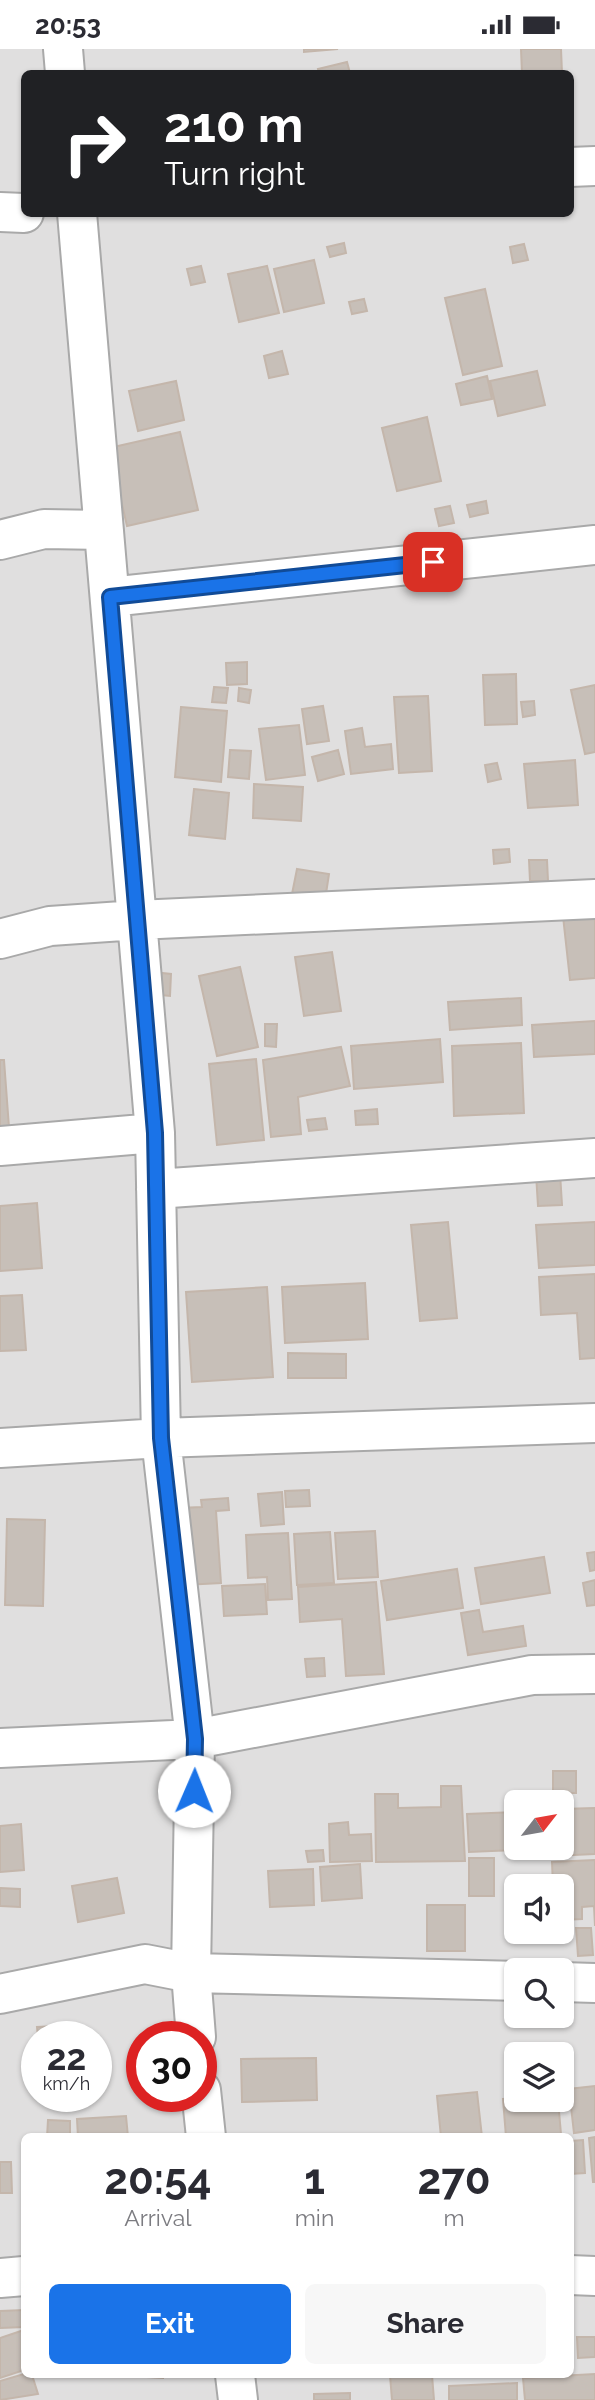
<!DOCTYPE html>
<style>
:root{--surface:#fff;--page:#f7f7f7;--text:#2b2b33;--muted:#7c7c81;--accent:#1a73e8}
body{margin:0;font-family:Raleway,sans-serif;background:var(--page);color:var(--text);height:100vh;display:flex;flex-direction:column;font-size:26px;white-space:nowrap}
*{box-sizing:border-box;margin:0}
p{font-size:23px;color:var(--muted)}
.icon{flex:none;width:38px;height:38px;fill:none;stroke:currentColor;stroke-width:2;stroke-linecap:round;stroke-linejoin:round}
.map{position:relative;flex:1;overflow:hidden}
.drawer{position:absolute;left:21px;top:2084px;width:553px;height:245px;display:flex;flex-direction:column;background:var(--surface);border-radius:10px;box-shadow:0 2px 5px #0004}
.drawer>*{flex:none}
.banner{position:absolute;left:21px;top:21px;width:553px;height:147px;border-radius:10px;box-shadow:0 2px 5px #0004;background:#202124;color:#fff;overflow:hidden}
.needle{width:46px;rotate:59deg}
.tools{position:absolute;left:504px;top:1741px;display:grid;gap:14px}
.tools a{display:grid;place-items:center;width:70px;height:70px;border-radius:10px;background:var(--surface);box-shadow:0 2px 5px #0004;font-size:35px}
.speed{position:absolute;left:21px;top:1972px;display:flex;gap:14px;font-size:35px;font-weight:700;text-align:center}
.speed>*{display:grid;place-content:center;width:91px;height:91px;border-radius:50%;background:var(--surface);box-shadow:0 2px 5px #0004;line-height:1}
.speed small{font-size:18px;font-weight:400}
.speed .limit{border:10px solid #d22;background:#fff;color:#111}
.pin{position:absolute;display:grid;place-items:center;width:60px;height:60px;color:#fff;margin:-30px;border-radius:14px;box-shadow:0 4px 10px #0006}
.me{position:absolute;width:77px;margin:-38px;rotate:1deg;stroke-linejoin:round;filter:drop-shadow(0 0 5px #0008)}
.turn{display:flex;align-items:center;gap:24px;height:147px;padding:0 28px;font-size:32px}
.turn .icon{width:91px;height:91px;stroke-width:2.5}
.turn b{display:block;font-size:49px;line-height:60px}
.eta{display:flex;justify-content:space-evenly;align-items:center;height:119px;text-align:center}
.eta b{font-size:42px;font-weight:700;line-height:49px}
.action{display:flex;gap:14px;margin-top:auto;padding:14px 28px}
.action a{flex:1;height:80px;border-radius:10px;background:var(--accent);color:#fff;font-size:28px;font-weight:700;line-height:80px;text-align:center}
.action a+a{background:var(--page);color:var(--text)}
.status{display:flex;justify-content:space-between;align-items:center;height:49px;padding:0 35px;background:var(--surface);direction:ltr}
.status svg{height:19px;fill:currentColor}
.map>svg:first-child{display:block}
.residential{fill:#e0dfdf;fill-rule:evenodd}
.building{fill:#c7bfb8;stroke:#c4b6ab;stroke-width:2}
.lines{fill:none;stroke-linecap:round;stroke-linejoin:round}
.minor-casing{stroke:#a9a9a9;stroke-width:42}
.minor{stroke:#fff;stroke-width:38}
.route-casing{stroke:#114b97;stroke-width:18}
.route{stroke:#1a73e8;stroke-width:12}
</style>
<div class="status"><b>20:53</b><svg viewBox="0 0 49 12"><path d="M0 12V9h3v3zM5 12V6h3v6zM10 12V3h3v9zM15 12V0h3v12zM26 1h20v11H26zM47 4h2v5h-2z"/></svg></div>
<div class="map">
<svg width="595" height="2351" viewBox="0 0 595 2351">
<rect width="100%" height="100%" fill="#f2efe9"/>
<path class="residential" d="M0,0H595V2351H0ZM24,24H570V164H24ZM516,1754H562V1799H516ZM516,1838H562V1883H516ZM516,1922H562V1967H516ZM37,1988H96V2048H37ZM142,1988H201V2048H142ZM516,2006H562V2051H516ZM24,2088H570V2326H24Z"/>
<path class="building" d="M304,0H338L304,3Z
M521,0H561L562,24H522Z
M347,13L350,24H319L318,20Z
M344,194L346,204L330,208L327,198Z
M524,195L528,211L513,214L510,198Z
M314,211L324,254L284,263L274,220Z
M201,217L205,233L191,236L187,220Z
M267,217L279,264L239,273L228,225Z
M485,240L502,317L463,326L445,249Z
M364,250L367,262L352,265L349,253Z
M282,302L288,325L269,329L264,307Z
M537,322L545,356L498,367L490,332Z
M487,327L492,350L461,356L456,335Z
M176,332L184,371L138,382L129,342Z
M427,368L441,432L397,442L382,379Z
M180,383L198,461L127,477L109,399Z
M486,452L488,464L470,468L467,456Z
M450,457L454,474L439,477L435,460Z
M247,613V635L227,636L226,614Z
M516,625L517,675L485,676L483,626Z
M595,636V703L585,705L571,641Z
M214,638L228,639L226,654L212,653Z
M239,639L251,641L249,654L238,652Z
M428,647L432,722L399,724L394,648Z
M534,652L535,666L523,668L521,653Z
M323,657L329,692L307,695L302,660Z
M181,658L227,662L221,733L175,728Z
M299,676L305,726L266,731L259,680Z
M362,679L365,698L391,695L393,720L351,725L345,682Z
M230,701L251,702L249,730L228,728Z
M338,701L344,725L318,732L312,708Z
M575,711L578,756L528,759L524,715Z
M497,714L501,730L488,733L485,716Z
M254,735L303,738L301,772L253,769Z
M194,740L229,744L225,790L189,786Z
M509,800L510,813L494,815L493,801Z
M529,811H547L548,832H530Z
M297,820L329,825L325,851L292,845Z
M595,863V929L570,931L563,867Z
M332,903L341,962L304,967L295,908Z
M240,918L258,998L217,1007L199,927Z
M153,923L171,925L170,947L151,945Z
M521,949L522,976L450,981L448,953Z
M595,972V1005L534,1008L532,976Z
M265,975H277L276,998L265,997Z
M440,990L443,1033L354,1040L351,997Z
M521,994L524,1064L454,1067L452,997Z
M341,998L350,1037L298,1048L301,1085L271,1088L263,1011Z
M256,1010L264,1091L217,1096L209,1015Z
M0,1011H4L10,1092L0,1093Z
M377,1060L378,1075L356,1076L355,1062Z
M325,1069L327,1080L309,1082L307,1071Z
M560,1124L562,1156L538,1157L536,1125Z
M37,1154L42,1219L0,1222V1157Z
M448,1173L457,1269L420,1272L411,1176Z
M595,1173V1216L539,1219L536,1176Z
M595,1225V1309L580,1310L577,1264L541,1266L539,1228Z
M365,1234L368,1290L285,1294L282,1238Z
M267,1238L273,1328L192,1333L186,1243Z
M22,1246L26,1301L0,1302V1247Z
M288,1304L346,1305V1329H288Z
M309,1441L310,1457L286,1458L285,1442Z
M282,1443L284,1475L261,1477L258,1445Z
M228,1449L229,1461L216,1462L221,1534L184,1536L179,1459L202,1458L201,1451Z
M7,1470L45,1471L43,1557L5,1556Z
M375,1482L378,1528L338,1530L335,1484Z
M330,1483L334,1534L297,1536L294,1485Z
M288,1484L292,1550L268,1551L267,1528L248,1529L246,1486Z
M595,1503V1521L590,1522L587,1504Z
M544,1508L550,1544L481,1555L475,1519Z
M457,1520L463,1559L387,1571L381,1532Z
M595,1531V1556L587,1557L583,1534Z
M376,1533L384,1625L346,1627L342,1570L300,1573L298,1538Z
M265,1535L267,1565L224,1567L222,1537Z
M479,1561L483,1583L523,1577L526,1597L468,1606L461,1564Z
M324,1609L325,1627L307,1628L305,1610Z
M553,1722H576V1744H553Z
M441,1737H461L465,1812L376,1813L375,1745H398V1759L441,1758Z
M595,1759V1805L552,1807L551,1799H562V1760Z
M515,1763L516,1801L469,1803L467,1765Z
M348,1773L349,1786L371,1785L372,1812L330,1813L329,1775Z
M21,1775L24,1821L0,1823V1777Z
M323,1801L324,1812L308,1813L306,1802Z
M469,1809H494V1847H469Z
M595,1811V1877L594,1857L582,1858V1870L562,1871V1838H553L552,1813Z
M360,1815L362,1849L322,1852L320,1818Z
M313,1820L314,1856L270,1858L268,1822Z
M117,1829L124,1864L78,1873L72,1837Z
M0,1839L20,1840V1858L0,1857Z
M427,1856H465V1902H427Z
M576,1879H591L593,1906L578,1907Z
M80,1976V1988H38L37,1978Z
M316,2009L317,2051L242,2053L241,2010Z
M595,2037V2081L574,2084L569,2040Z
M477,2043L482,2088H441L437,2047Z
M516,2049L558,2051L561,2085L506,2088L503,2050Z
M126,2067L128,2088H78L77,2070Z
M48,2071L70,2072V2088H47Z
M595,2088V2133H593L589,2089Z
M583,2091L585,2124L570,2125V2092Z
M0,2113H11L12,2144H0Z
M24,2261V2278L0,2279V2262Z
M24,2281V2321L0,2329V2289Z
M577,2288H595V2308L578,2309Z
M24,2325L32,2326L38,2345L0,2351V2332Z
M595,2325V2351H525L523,2329Z
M112,2326H163V2329Z
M390,2326H432L434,2351H392Z
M517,2334V2351H449V2337Z
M350,2344V2351H314V2345Z"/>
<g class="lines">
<defs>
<path id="minor" d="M63,0L65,24
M570,118L595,117
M0,163L24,164
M77,164L155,1084L161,1389L195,1690L191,1924L196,1988
M0,491L44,480L104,481
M110,548L595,496
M0,890L50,877L137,871L595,850
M0,1097L155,1084
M156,1140L595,1109
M0,1399L161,1389L595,1374
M0,1699L195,1690L532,1626L595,1625
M562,1933L595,1934
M0,1945L145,1915L191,1924L516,1932
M201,2041L206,2088
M570,2226L595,2227
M0,2229L24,2227
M235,2326L238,2351"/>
</defs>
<use href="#minor" class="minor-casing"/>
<use href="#minor" class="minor"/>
</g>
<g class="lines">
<defs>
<path id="route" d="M194,1742L195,1690L161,1389L155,1084L110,548L433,513"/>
</defs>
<use href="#route" class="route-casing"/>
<use href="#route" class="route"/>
</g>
</svg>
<div class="tools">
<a><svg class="needle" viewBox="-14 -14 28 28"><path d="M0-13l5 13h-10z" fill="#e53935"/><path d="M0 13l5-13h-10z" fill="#7c7c81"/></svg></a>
<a><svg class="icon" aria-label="sound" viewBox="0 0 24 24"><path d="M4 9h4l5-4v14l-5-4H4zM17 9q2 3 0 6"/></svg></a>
<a><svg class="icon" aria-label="search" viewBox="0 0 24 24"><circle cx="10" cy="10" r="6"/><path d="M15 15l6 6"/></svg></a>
<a><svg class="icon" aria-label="layers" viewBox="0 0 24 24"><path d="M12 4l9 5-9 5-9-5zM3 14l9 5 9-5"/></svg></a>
</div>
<div class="speed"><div>22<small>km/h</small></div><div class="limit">30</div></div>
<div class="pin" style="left:433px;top:513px;background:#d93025"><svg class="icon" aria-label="arrive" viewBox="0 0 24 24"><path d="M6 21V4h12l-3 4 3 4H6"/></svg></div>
<svg class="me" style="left:194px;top:1742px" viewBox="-20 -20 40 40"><circle r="19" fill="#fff"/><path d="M0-13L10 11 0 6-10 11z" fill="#1a73e8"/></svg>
<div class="banner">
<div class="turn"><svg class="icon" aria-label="right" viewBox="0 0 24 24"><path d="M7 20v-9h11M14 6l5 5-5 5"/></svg><div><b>210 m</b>Turn right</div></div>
</div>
<section class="drawer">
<div class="eta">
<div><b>20:54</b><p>Arrival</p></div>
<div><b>1</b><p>min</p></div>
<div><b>270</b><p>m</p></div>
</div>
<div class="action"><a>Exit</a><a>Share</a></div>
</section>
</div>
